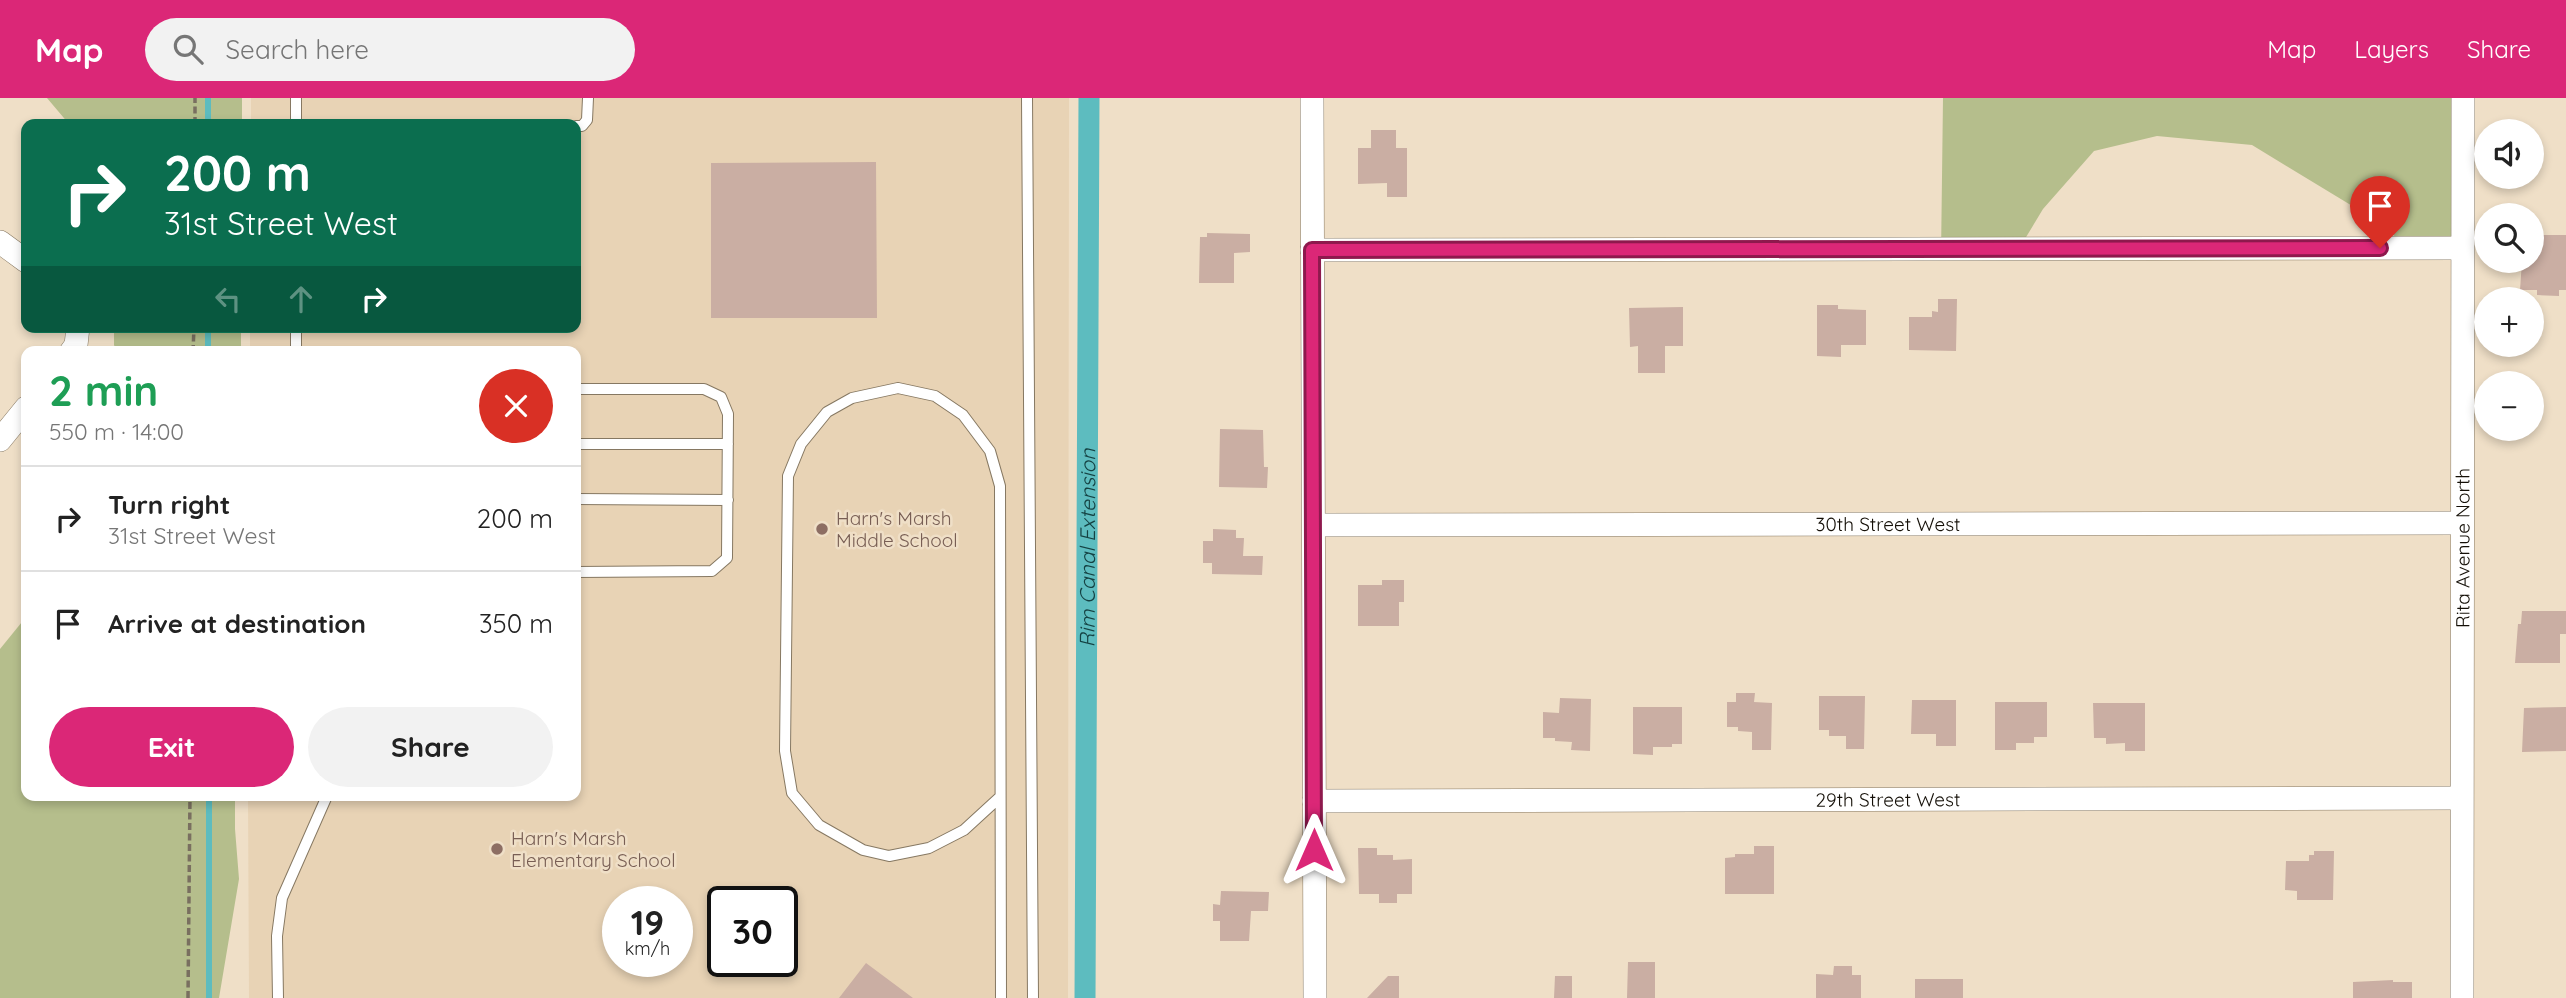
<!DOCTYPE html>
<meta charset="utf-8">
<style>
:root{--surface:#fff;--page:#f2f2f2;--text:#222;--muted:#767676;--line:#e0e0e0;--accent:#db2777}
body{margin:0;font-family:Quicksand,sans-serif;background:var(--page);color:var(--text);height:100vh;display:flex;flex-direction:column;font-size:26px;white-space:nowrap}
*{box-sizing:border-box;margin:0}
p{font-size:23px;color:var(--muted)}
.icon{flex:none;width:38px;height:38px;fill:none;stroke:currentColor;stroke-width:2;stroke-linecap:round;stroke-linejoin:round}
.map{position:relative;flex:1;overflow:hidden}
.side{position:absolute;left:21px;top:248px;width:560px;height:455px;display:flex;flex-direction:column;background:var(--surface);border-radius:14px;box-shadow:0 4px 10px #0003}
.side>*{flex:none}
.top-card{position:absolute;left:21px;top:21px;width:560px;height:214px;border-radius:14px;box-shadow:0 4px 10px #0003;background:#0b6e4f;color:#fff;overflow:hidden}
.tools{position:absolute;left:2474px;top:21px;display:grid;gap:14px}
.tools a{display:grid;place-items:center;width:70px;height:70px;border-radius:50%;background:var(--surface);box-shadow:0 4px 10px #0003;font-size:35px}
.speed{position:absolute;left:602px;top:788px;display:flex;gap:14px;font-size:35px;font-weight:700;text-align:center}
.speed>*{display:grid;place-content:center;width:91px;height:91px;border-radius:50%;background:var(--surface);box-shadow:0 4px 10px #0003;line-height:1}
.speed small{font-size:18px;font-weight:400}
.speed .limit{border:4px solid #111;border-radius:10px;background:#fff;color:#111}
.pin{position:absolute;display:grid;place-items:center;width:60px;height:60px;color:#fff;margin:-72px -30px;border-radius:50% 50% 50% 0;rotate:-45deg;box-shadow:0 0 7px #0007}
.pin .icon{rotate:45deg}
.me{position:absolute;width:77px;margin:-38px;rotate:0deg;stroke-linejoin:round;filter:drop-shadow(0 0 5px #0008)}
.turn{display:flex;align-items:center;gap:24px;height:147px;padding:0 28px;font-size:32px}
.turn .icon{width:91px;height:91px;stroke-width:2.5}
.turn b{display:block;font-size:49px;line-height:60px}
.lanes{display:flex;align-items:center;height:66px;padding:0 28px;background:#0003;justify-content:center;gap:35px;direction:ltr}
.lanes .off{opacity:.35}
.round{display:grid;place-items:center;flex:none;width:74px;height:74px;border-radius:37px;background:var(--page)}
.headline{display:flex;align-items:center;justify-content:space-between;height:119px;padding:0 28px}
h1{font-size:42px;font-weight:800;line-height:52px;color:#1e9e55}
.button{display:flex;gap:14px;margin-top:auto;padding:14px 28px}
.button a{flex:1;height:80px;border-radius:42px;background:var(--accent);color:#fff;font-size:28px;font-weight:800;line-height:80px;text-align:center}
.button a+a{background:var(--page);color:var(--text)}
ul{padding:0;list-style:none}
li{display:flex;align-items:center;gap:21px;height:105px;padding:0 28px;border-top:2px solid var(--line)}
li div{flex:1}
li b{display:block;font-size:26px}
li em{font-style:normal}
header{display:flex;align-items:center;gap:42px;box-sizing:border-box;height:98px;padding:0 35px;background:var(--accent);color:#fff}
header strong{font-size:33px}
nav{display:flex;gap:38px;margin-inline-start:auto;font-size:24px}
.search{width:490px;height:63px;background:var(--page);display:flex;align-items:center;gap:18px;box-sizing:border-box;padding:0 24px;border-radius:38px;color:var(--muted);font-size:26px}
.map>svg:first-child{display:block}
.built{fill:#e8d3b5;fill-rule:evenodd}
.green{fill:#b5be8c}
.lines{fill:none;stroke-linecap:round;stroke-linejoin:round}
.stream{stroke:#5dbcbf;stroke-width:6}
.canal{stroke:#5dbcbf;stroke-width:21}
.building{fill:#caaea3}
.lane-casing{stroke:#867862;stroke-width:12}
.street-casing{stroke:#867862;stroke-width:24}
.path{stroke:#796f60;stroke-width:3.5;stroke-dasharray:7 3.5;stroke-linecap:butt}
.lane{stroke:#fff;stroke-width:10}
.street{stroke:#fff;stroke-width:23}
.route-casing{stroke:#8e194d;stroke-width:18}
.route{stroke:#db2777;stroke-width:12}
.education-dot{fill:#8d6e63;stroke:#efdfc7;stroke-width:2.5}
.labels{text-anchor:middle;dominant-baseline:central;stroke-width:5;stroke-linejoin:round;paint-order:stroke}
.education-label{font-size:19px;fill:#785e54;stroke:#efdfc7;text-anchor:start}
.street-label{font-size:19px;fill:#140f07;stroke:#efdfc7}
.water-label{font-size:21px;font-style:italic;fill:#154243;stroke:#efdfc7}
</style>
<header>
<strong>Map</strong>
<div class="search"><svg class="icon" aria-label="search" viewBox="0 0 24 24"><circle cx="10" cy="10" r="6"/><path d="M15 15l6 6"/></svg>Search here</div>
<nav><a>Map</a><a>Layers</a><a>Share</a></nav>
</header>
<div class="map">
<svg width="2566" height="900" viewBox="0 0 2566 900">
<rect width="100%" height="100%" fill="#efdfc7"/>
<path class="built" d="M251,0H1069L1068,900H249L248,698H576V254H250V229H576V26H251ZM618,803H677V863H618ZM723,803H782V863H723Z"/>
<path class="green" d="M47,0H242V26H69Z
M1943,0H2454L2463,154L2403,144L2354,109L2252,47L2157,38L2094,53L2043,111L2014,159L1941,158Z
M114,229H241V254H117L114,247Z
M26,519V698H235V731L239,781L219,900H0V551Z"/>
<g class="lines">
<path class="stream" d="M208,0V26
M208,229V254
M209,698V900"/>
<path class="canal" id="s1" d="M1085,900L1089,0"/>
</g>
<path class="building" d="M1371,32H1396V50H1407V99H1387V85L1358,86V50H1371Z
M876,64L877,220H711V65Z
M1207,135L1250,136V154L1234,155V185H1199L1200,139H1207Z
M2532,137H2566V192H2559V198L2537,197V192H2520L2522,163H2532Z
M1938,201H1957L1956,253L1909,252V219H1932V213L1938,214Z
M1817,207H1838V211L1866,212V247H1841V259L1817,258Z
M1683,209V248H1665V275H1638V248L1630,249L1629,210Z
M1220,331L1263,332L1264,369H1268L1267,390L1219,389Z
M1213,431L1236,432V440H1244L1243,458H1263L1262,477L1212,476V465H1203V443H1213Z
M1382,482H1404V504H1399V528H1358V487H1382Z
M2522,513H2566V536H2560V565H2515L2518,526H2521Z
M1736,595H1755L1754,604L1772,605L1771,652H1752V634L1738,633V629H1727V604H1736Z
M1819,598H1865L1864,651H1846V638H1829V632H1819Z
M1560,600L1591,601L1590,653L1571,652L1572,644L1555,643V640H1543V614L1559,615Z
M1912,602H1956V648H1936V636H1911Z
M1995,604H2047V639H2034V645H2016V652H1995Z
M2093,605H2145V653H2125V645L2106,646V640H2094Z
M1633,609H1682V646H1672V649H1653V657L1633,656Z
M2566,609V653L2522,654L2524,610Z
M1754,748H1774V796H1725V760L1735,759V756H1754Z
M1358,750H1377V757H1393V762L1412,761V796H1397V805H1379V796H1359Z
M2314,753H2334L2333,802H2297V793L2285,792L2286,763H2309V757H2314Z
M1221,793L1269,794L1268,813H1251L1249,843H1220V823H1213V806L1220,807Z
M1628,864H1655V900H1627Z
M866,865L913,900H839Z
M1834,868H1852V877H1861V900H1816V876L1833,877Z
M1388,878H1399V900H1367Z
M1555,878H1572V900H1554Z
M1915,881H1963V900H1915Z
M2393,882V884H2412V900H2353V884Z"/>
<g class="lines">
<defs>
<path id="lane" d="M1027,0L1033,900
M296,26V0
M576,28H582L587,22L588,0
M296,254V229
M576,291H704L721,299L728,316L727,460L712,473L576,474
M576,346H728
M576,401L728,402
M1000,699L964,732L929,750L889,758L863,752L819,727L792,695L785,653L788,378L801,346L827,314L852,300L898,290L935,298L963,317L990,353L1000,388L1001,900
M278,900L277,838L282,800L327,698"/>
<g id="street">
<path d="M1312,0L1315,900"/>
<path d="M0,144L26,163"/>
<path d="M1312,152L2462,150"/>
<path d="M71,254L76,247L78,229"/>
<path d="M0,342L26,310"/>
<path id="s2" d="M1314,427L2462,425"/>
<path id="s3" d="M1314,703L2461,700"/>
<path id="s4" d="M2462,900L2463,0"/>
</g>
</defs>
<use href="#lane" class="lane-casing"/>
<use href="#street" class="street-casing"/>
<path class="path" d="M195,26V0
M193,254L194,229
M188,900L190,698"/>
<use href="#lane" class="lane"/>
<use href="#street" class="street"/>
</g>
<g class="lines">
<defs>
<path id="route" d="M1314,752L1312,152L2380,150"/>
</defs>
<use href="#route" class="route-casing"/>
<use href="#route" class="route"/>
</g>
<g class="education-dot">
<circle cx="822" cy="431" r="7"/>
<circle cx="497" cy="751" r="7"/>
</g>
<g class="labels">
<g class="education-label">
<text x="836" y="420">Harn's Marsh<tspan x="836" dy="22">Middle School</tspan></text>
<text x="511" y="740">Harn's Marsh<tspan x="511" dy="22">Elementary School</tspan></text>
</g>
<g class="street-label">
<text stroke="none"><textPath href="#s2" startOffset="574">30th Street West</textPath></text>
<text stroke="none"><textPath href="#s4" startOffset="450">Rita Avenue North</textPath></text>
<text stroke="none"><textPath href="#s3" startOffset="574">29th Street West</textPath></text>
</g>
<g class="water-label">
<text stroke="none"><textPath href="#s1" startOffset="450">Rim Canal Extension</textPath></text>
</g>
</g>
</svg>
<div class="tools">
<a><svg class="icon" aria-label="sound" viewBox="0 0 24 24"><path d="M4 9h4l5-4v14l-5-4H4zM17 9q2 3 0 6"/></svg></a>
<a><svg class="icon" aria-label="search" viewBox="0 0 24 24"><circle cx="10" cy="10" r="6"/><path d="M15 15l6 6"/></svg></a>
<a>+</a>
<a>−</a>
</div>
<div class="speed"><div>19<small>km/h</small></div><div class="limit">30</div></div>
<div class="pin" style="left:2380px;top:150px;background:#d93025"><svg class="icon" aria-label="arrive" viewBox="0 0 24 24"><path d="M6 21V4h12l-3 4 3 4H6"/></svg></div>
<svg class="me" style="left:1314px;top:752px" viewBox="-20 -20 40 40"><path d="M0-17L14 15 0 8-14 15z" fill="#db2777" stroke="#fff" stroke-width="4"/></svg>
<div class="top-card">
<div class="turn"><svg class="icon" aria-label="right" viewBox="0 0 24 24"><path d="M7 20v-9h11M14 6l5 5-5 5"/></svg><div><b>200 m</b>31st Street West</div></div>
<div class="lanes"><svg class="icon off" aria-label="left" viewBox="0 0 24 24"><path d="M17 20v-9H6M10 6l-5 5 5 5"/></svg><svg class="icon off" aria-label="ahead" viewBox="0 0 24 24"><path d="M12 20V5M6 11l6-6 6 6"/></svg><svg class="icon" aria-label="right" viewBox="0 0 24 24"><path d="M7 20v-9h11M14 6l5 5-5 5"/></svg></div>
</div>
<section class="side">
<div class="headline"><div><h1>2 min</h1><p>550 m · 14:00</p></div><a class="round" style="background:#d93025;color:#fff"><svg class="icon" aria-label="close" viewBox="0 0 24 24"><path d="M6 6l12 12M18 6L6 18"/></svg></a></div>
<ul>
<li><svg class="icon" aria-label="right" viewBox="0 0 24 24"><path d="M7 20v-9h11M14 6l5 5-5 5"/></svg><div><b>Turn right</b><p>31st Street West</p></div><em>200 m</em></li>
<li><svg class="icon" aria-label="arrive" viewBox="0 0 24 24"><path d="M6 21V4h12l-3 4 3 4H6"/></svg><div><b>Arrive at destination</b></div><em>350 m</em></li>
</ul>
<div class="button"><a>Exit</a><a>Share</a></div>
</section>
</div>
